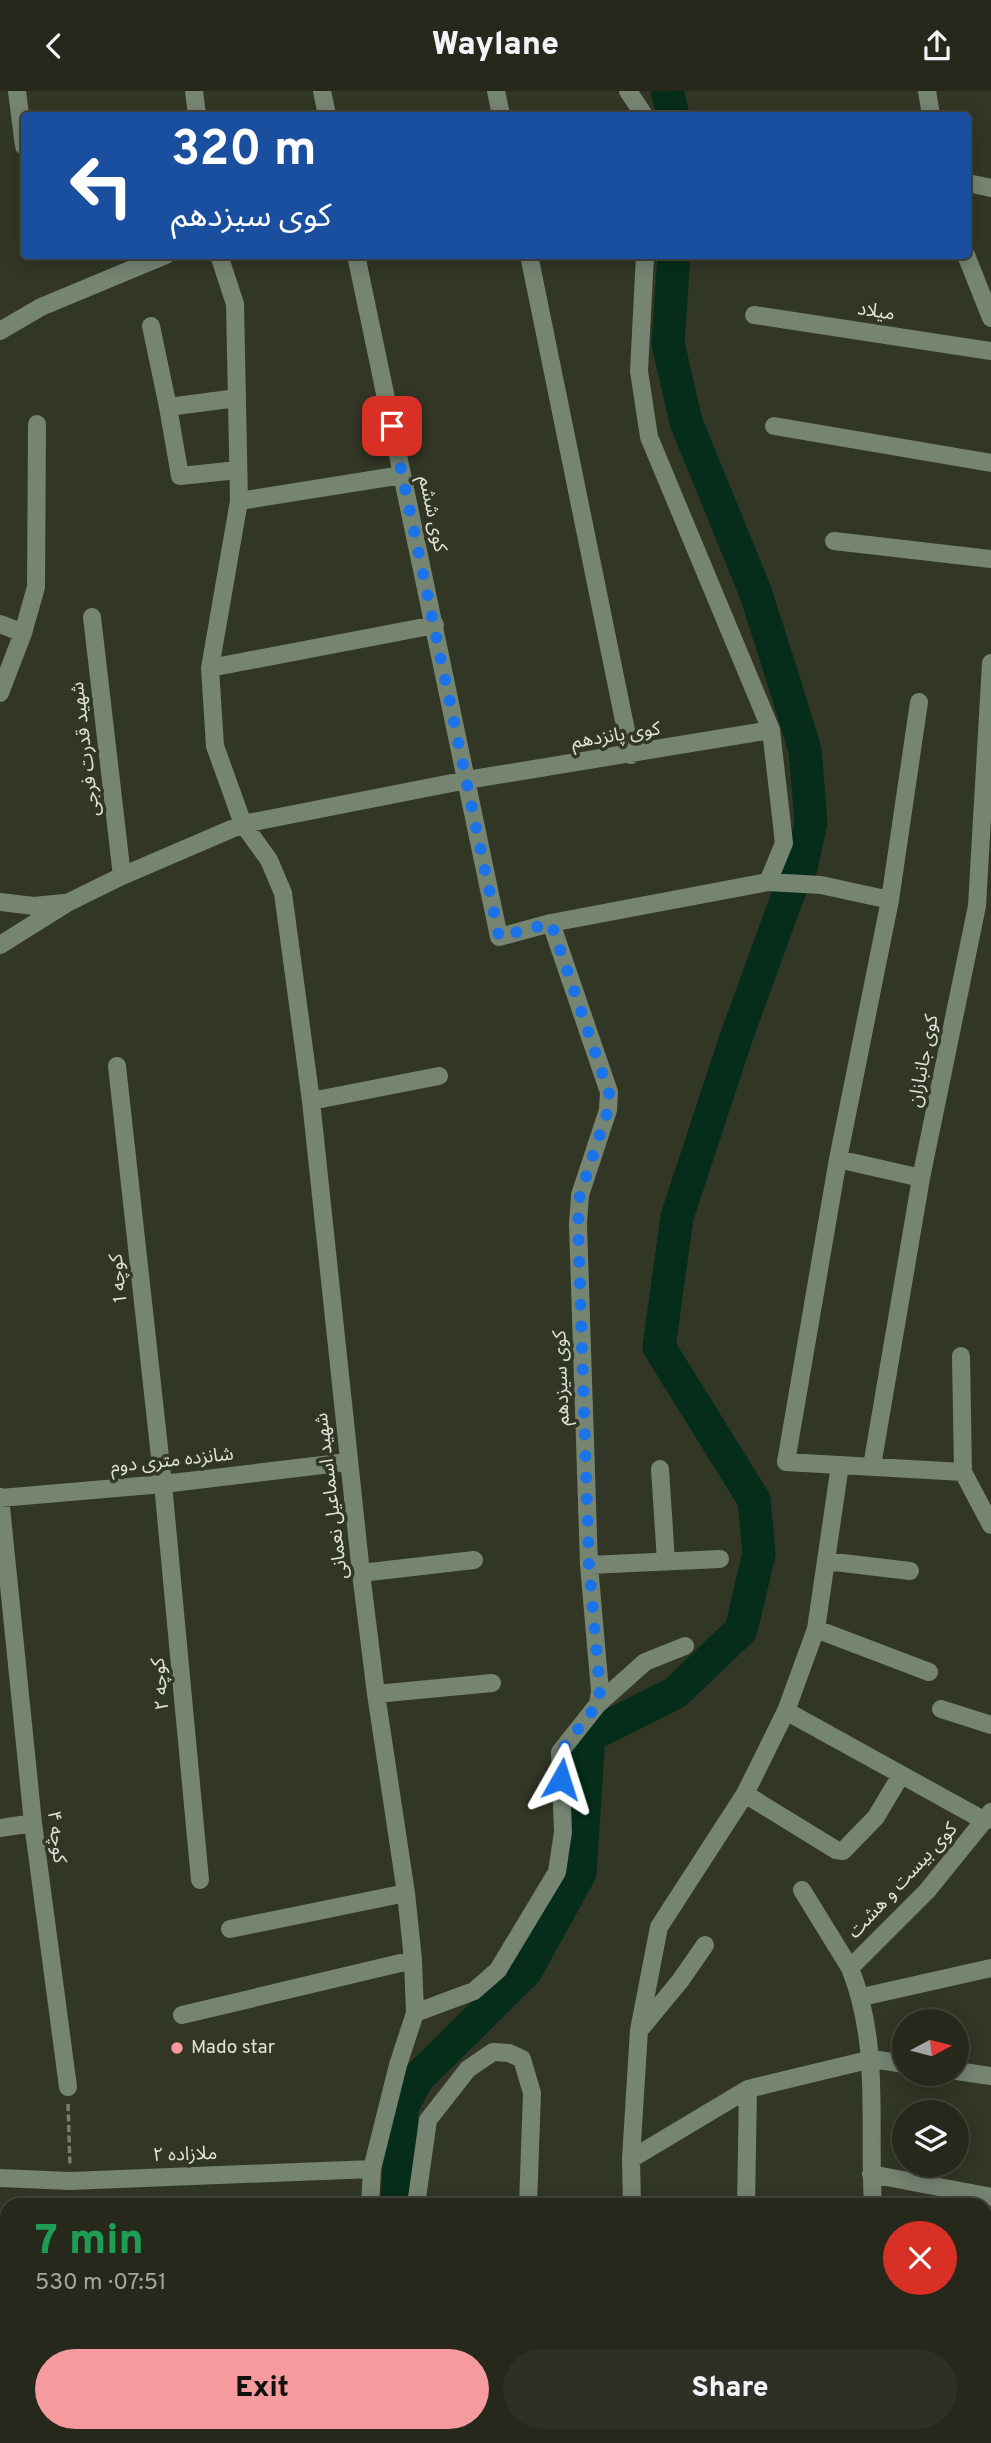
<!DOCTYPE html>
<meta charset="utf-8">
<style>
:root{--surface:#26281c;--page:#2e3025;--text:#f1f3f6;--muted:#a4a6a3;--line:#42443b;--accent:#f59b9d}
body{margin:0;font-family:Overpass,"Noto Sans Arabic",sans-serif;background:var(--page);color:var(--text);height:100vh;display:flex;flex-direction:column;font-size:26px;white-space:nowrap}
*{box-sizing:border-box;margin:0}
p{font-size:23px;color:var(--muted)}
.icon{flex:none;width:38px;height:38px;fill:none;stroke:currentColor;stroke-width:2;stroke-linecap:round;stroke-linejoin:round}
.map{position:relative;flex:1;overflow:hidden}
.sheet{position:absolute;left:0px;top:2107px;width:992px;height:245px;display:flex;flex-direction:column;background:var(--surface);border-radius:21px 21px 0 0;box-shadow:0 4px 18px #0003,0 0 0 2px var(--line)}
.sheet>*{flex:none}
.banner{position:absolute;left:21px;top:21px;width:950px;height:147px;border-radius:7px;box-shadow:0 4px 18px #0003,0 0 0 2px var(--line);background:#1a4fa0;color:#fff;overflow:hidden}
.needle{width:46px;rotate:83deg}
.buttons{position:absolute;left:892px;top:1918px;display:grid;gap:14px}
.buttons a{display:grid;place-items:center;width:77px;height:77px;border-radius:50%;background:var(--surface);box-shadow:0 4px 18px #0003,0 0 0 2px var(--line);font-size:35px}
.pin{position:absolute;display:grid;place-items:center;width:60px;height:60px;color:#fff;margin:-30px;border-radius:14px;box-shadow:0 4px 10px #0006}
.me{position:absolute;width:77px;margin:-38px;rotate:6deg;stroke-linejoin:round;filter:drop-shadow(0 0 5px #0008)}
.turn{display:flex;align-items:center;gap:24px;height:147px;padding:0 35px;font-size:32px}
.turn .icon{width:91px;height:91px;stroke-width:2.5}
.turn b{display:block;font-size:49px;line-height:60px}
.round{display:grid;place-items:center;flex:none;width:74px;height:74px;border-radius:37px;background:var(--page)}
.overview{display:flex;align-items:center;justify-content:space-between;height:119px;padding:0 35px}
h1{font-size:42px;font-weight:800;line-height:52px;color:#1e9e55}
.cta{display:flex;gap:14px;margin-top:auto;padding:14px 35px}
.cta a{flex:1;height:80px;border-radius:42px;background:var(--accent);color:#111;font-size:28px;font-weight:800;line-height:80px;text-align:center}
.cta a+a{background:var(--page);color:var(--text)}
header{display:flex;justify-content:space-between;align-items:center;height:91px;padding:0 35px;background:var(--surface);font-size:32px;font-weight:800}
.map>svg:first-child{display:block}
.lines{fill:none;stroke-linecap:round;stroke-linejoin:round}
.river{stroke:#052d1a;stroke-width:33}
.path{stroke:#797c6e;stroke-width:3.5;stroke-dasharray:7 3.5;stroke-linecap:butt}
.minor{stroke:#768472;stroke-width:18}
.route{stroke:#1a73e8;stroke-width:12;stroke-dasharray:0 21.6}
.poi-dot{fill:#f59b9d;stroke:#323625;stroke-width:2.5}
.labels{text-anchor:middle;dominant-baseline:central;stroke-width:7;stroke-linejoin:round;paint-order:stroke}
.street-label{font-size:19px;fill:#e0e2d8;stroke:#323625}
.poi-label{font-size:19px;fill:#e0e2d8;stroke:#323625;text-anchor:start}
</style>
<header><svg class="icon" aria-label="back" viewBox="0 0 24 24"><path d="M15 5l-7 7 7 7"/></svg>Waylane<svg class="icon" aria-label="share" viewBox="0 0 24 24"><path d="M12 15V3M7 8l5-5 5 5M5 13v7h14v-7"/></svg></header>
<div class="map">
<svg width="991" height="2352" viewBox="0 0 991 2352">
<rect width="100%" height="100%" fill="#323625"/>
<g class="lines">
<path class="river" d="M667,0L673,24
M397,2114L402,2017L417,1988L526,1880L580,1782L589,1645L675,1602L741,1539L759,1463L754,1409L659,1256L677,1126L736,947L788,804L801,777L811,731L805,659L780,578L755,500L686,331L668,252L674,164"/>
<path class="path" d="M68,2013L70,2075"/>
<path class="minor" d="M17,0L24,55
M194,0L197,24
M322,0L327,24
M496,0L501,24
M628,0L644,24
M927,0L931,24
M968,92L991,97
M219,164L235,213L239,410L210,577L215,655L243,733L269,769L283,802L311,1010L361,1482L376,1603L406,1802L413,1869L415,1922L398,1974L372,2078L370,2114
M356,164L499,846L551,832L609,1001L608,1019L580,1104L578,1133L589,1474L600,1600L598,1613L560,1661L563,1741L557,1781L498,1879L474,1900L415,1922
M529,164L631,664
M645,164L639,280L649,346L771,639L784,752L768,791
M966,164L991,227
M754,224L991,260
M151,235L168,316L180,385L238,379
M0,240L41,216L166,164
M168,316L237,307
M774,335L991,372
M239,410L402,384
M834,450L991,468
M92,526L122,785
M0,533L23,542
M210,577L435,534
M0,602L23,542L36,496L37,333
M919,611L890,809L838,1068L786,1371L963,1381L991,1434
M0,811L34,815L64,812
M551,832L768,791L821,794L890,809
M0,854L67,812L122,785L243,733L467,689L771,639
M117,975L163,1393L200,1789
M311,1010L439,985
M838,1068L921,1087
M961,1265L963,1381
M872,1375L921,1087L977,815L991,572
M660,1378L666,1470
M0,1406L33,1732L68,1996
M0,1407L163,1393L348,1371
M826,1470L910,1480
M589,1474L720,1468
M361,1482L474,1469
M816,1538L929,1581
M376,1603L492,1592
M598,1613L645,1571L685,1555
M941,1618L991,1634
M786,1620L985,1730
M745,1703L836,1759L843,1760L876,1726L901,1684
M0,1737L33,1732
M802,1799L850,1877
M230,1838L406,1802
M862,1906L991,1877
M182,1924L413,1869
M642,1936L680,1890L705,1854
M957,1980L991,1985
M631,2068L748,1998L872,1968L905,1973
M871,2083L991,2106
M0,2087L70,2090L372,2078
M416,2114L428,2029L468,1978L493,1961L509,1962L522,1968L532,2002L528,2114
M632,2114L631,2068L639,1939L659,1836L745,1703L786,1620L816,1538L840,1374
M746,2114L748,1998
M873,2114C868,2033 881,1955 850,1877L927,1800L991,1721
M0,2225H7
M985,2229L991,2230
M374,2345L376,2352
M404,2345L406,2352
M760,2345L761,2352
M885,2349L910,2352
M520,2352V2345
M607,2352L610,2345"/>
</g>
<g class="lines">
<path class="route" d="M392,335L499,846L551,832L609,1002L608,1019L580,1104L578,1133L589,1474L600,1600L598,1613L560,1661L561,1688"/>
</g>
<circle class="poi-dot" cx="177" cy="1957" r="7"/>
<g class="labels">
<g class="street-label">
<text transform="translate(876 221) rotate(9)">میلاد</text>
<text transform="translate(432 423) rotate(78)">کوی ششم</text>
<text transform="translate(616 645) rotate(-9)">کوی پانزدهم</text>
<text transform="translate(86 658) rotate(-97)">شهید قدرت فرجی</text>
<text transform="translate(924 970) rotate(-79)">کوی جانبازان</text>
<text transform="translate(119 1187) rotate(-96)">کوچه 1</text>
<text transform="translate(562 1287) rotate(-92)">کوی سیزدهم</text>
<text transform="translate(172 1370) rotate(-6)">شانزده متری دوم</text>
<text transform="translate(332 1405) rotate(-97)">شهید اسماعیل نعمانی</text>
<text transform="translate(161 1593) rotate(-95)">کوچه ۲</text>
<text transform="translate(56 1746) rotate(83)">کوچه ۴</text>
<text transform="translate(903 1790) rotate(-47)">کوی بیست و هشت</text>
<text transform="translate(185 2064) rotate(-2)">ملازاده ۲</text>
</g>
<g class="poi-label">
<text x="191" y="1957">Mado star</text>
</g>
</g>
</svg>
<div class="buttons">
<a><svg class="needle" viewBox="-14 -14 28 28"><path d="M0-13l5 13h-10z" fill="#e53935"/><path d="M0 13l5-13h-10z" fill="#a4a6a3"/></svg></a>
<a><svg class="icon" aria-label="layers" viewBox="0 0 24 24"><path d="M12 4l9 5-9 5-9-5zM3 14l9 5 9-5"/></svg></a>
</div>
<div class="pin" style="left:392px;top:335px;background:#d93025"><svg class="icon" aria-label="arrive" viewBox="0 0 24 24"><path d="M6 21V4h12l-3 4 3 4H6"/></svg></div>
<svg class="me" style="left:561px;top:1688px" viewBox="-20 -20 40 40"><path d="M0-17L14 15 0 8-14 15z" fill="#1a73e8" stroke="#fff" stroke-width="4"/></svg>
<div class="banner">
<div class="turn"><svg class="icon" aria-label="left" viewBox="0 0 24 24"><path d="M17 20v-9H6M10 6l-5 5 5 5"/></svg><div><b>320 m</b>کوی سیزدهم</div></div>
</div>
<section class="sheet">
<div class="overview"><div><h1>7 min</h1><p>530 m · 07:51</p></div><a class="round" style="background:#d93025;color:#fff"><svg class="icon" aria-label="close" viewBox="0 0 24 24"><path d="M6 6l12 12M18 6L6 18"/></svg></a></div>
<div class="cta"><a>Exit</a><a>Share</a></div>
</section>
</div>
